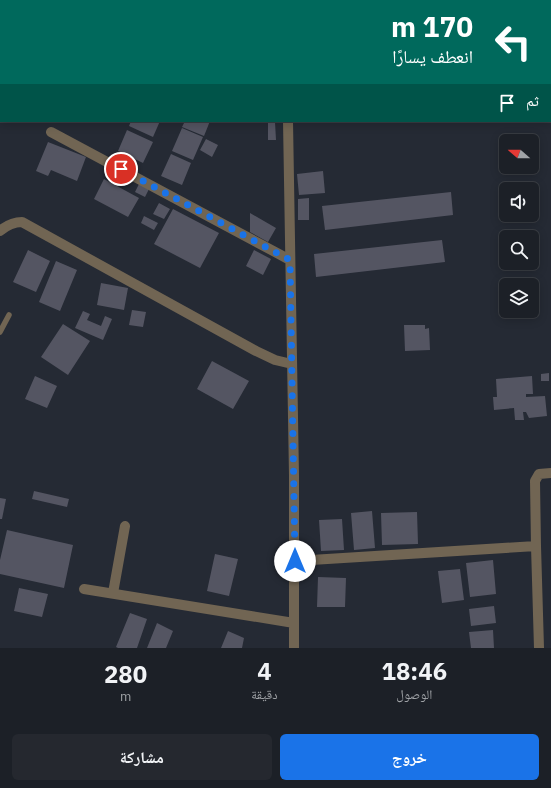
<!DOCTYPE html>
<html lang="ar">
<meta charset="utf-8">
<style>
:root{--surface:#1c2027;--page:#25282f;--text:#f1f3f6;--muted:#a0a3a7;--line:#3a3e44;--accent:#1a73e8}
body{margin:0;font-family:"IBM Plex Sans","Noto Naskh Arabic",sans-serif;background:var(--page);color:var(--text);direction:rtl;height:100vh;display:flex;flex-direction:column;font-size:15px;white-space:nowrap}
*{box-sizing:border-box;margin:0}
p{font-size:13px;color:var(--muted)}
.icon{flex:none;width:22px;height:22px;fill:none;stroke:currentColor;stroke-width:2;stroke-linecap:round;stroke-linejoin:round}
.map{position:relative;height:648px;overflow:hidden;direction:ltr}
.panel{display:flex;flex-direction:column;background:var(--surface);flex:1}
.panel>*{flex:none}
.hud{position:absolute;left:0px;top:0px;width:551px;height:122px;box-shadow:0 2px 10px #0003,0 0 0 1px var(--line);direction:rtl;background:#00695c;color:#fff;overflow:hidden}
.needle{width:26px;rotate:290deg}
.fabs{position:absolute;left:499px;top:134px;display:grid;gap:8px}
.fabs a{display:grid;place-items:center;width:40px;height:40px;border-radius:6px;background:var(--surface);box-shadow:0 2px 10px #0003,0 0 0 1px var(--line);font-size:20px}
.pin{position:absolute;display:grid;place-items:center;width:34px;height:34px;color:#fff;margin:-17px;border:2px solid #fff;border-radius:50%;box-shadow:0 1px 4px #0007}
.me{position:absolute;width:44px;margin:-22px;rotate:0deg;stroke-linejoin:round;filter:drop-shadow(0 0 3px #0008)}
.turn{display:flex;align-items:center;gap:14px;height:84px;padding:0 12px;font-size:18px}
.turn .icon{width:52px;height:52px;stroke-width:2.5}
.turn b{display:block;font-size:28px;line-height:34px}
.then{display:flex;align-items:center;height:38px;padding:0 12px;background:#0003;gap:8px;font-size:15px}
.eta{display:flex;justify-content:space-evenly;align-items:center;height:68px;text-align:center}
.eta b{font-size:24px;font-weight:700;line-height:28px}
.primary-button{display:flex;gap:8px;margin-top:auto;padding:8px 12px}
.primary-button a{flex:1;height:46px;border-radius:6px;background:var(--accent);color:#fff;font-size:16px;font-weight:700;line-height:46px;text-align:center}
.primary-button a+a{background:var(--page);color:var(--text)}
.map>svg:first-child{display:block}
.building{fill:#545562}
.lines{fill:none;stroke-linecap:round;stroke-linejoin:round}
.lane{stroke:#716553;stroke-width:5.5}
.street{stroke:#716553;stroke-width:10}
.route{stroke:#1a73e8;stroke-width:7;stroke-dasharray:0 12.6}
</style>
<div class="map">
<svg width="551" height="648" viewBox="0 0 551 648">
<rect width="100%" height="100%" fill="#252a34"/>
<path class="building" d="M131,121H160L153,137L129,126Z
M185,121H210L204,136L182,127Z
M268,122H275L276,140H268Z
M182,128L203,137L193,160L172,151Z
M127,130L153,142L143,163L118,151Z
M206,139L218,145L212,157L200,150Z
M48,142L86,157L77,181L51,170L48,176L36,171Z
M171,154L191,163L182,185L161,176Z
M323,171L325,193L299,195L297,174Z
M104,179L139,198L128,217L94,199Z
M139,184L149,189L145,197L135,192Z
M451,192L453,215L325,230L322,206Z
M309,198V220H298V199Z
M159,203L170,209L164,219L153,214Z
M173,209L219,233L200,268L154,244Z
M250,213L276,228L268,242L250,232Z
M144,216L158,223L154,230L141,223Z
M442,240L445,262L316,277L314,254Z
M28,250L50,261L36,292L13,282Z
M254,250L271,259L263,275L246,266Z
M56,261L77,270L60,311L39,302Z
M101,283L128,288L124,310L97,305Z
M132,310L146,312L143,327L129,325Z
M83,311L90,314L87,320L101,326L105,316L112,319L103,340L75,328Z
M63,324L90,341L68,375L41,357Z
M404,325H425V329L429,328L430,350L405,351Z
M212,361L249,381L233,409L197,389Z
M549,373V381H541V374Z
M35,376L57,386L47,408L25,399Z
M532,376L533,394H526V397L545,396L547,416L529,418L526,412H523L524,420H515L514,408L494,410L493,397H497L496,379Z
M34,491L69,499L67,507L32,499Z
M0,498L6,499L2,519H0Z
M372,511L375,548L354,550L351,513Z
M417,512L418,544L382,545L381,513Z
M342,519L344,550L321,551L319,520Z
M7,530L73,545L64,588L0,574V560Z
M215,554L238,559L229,596L207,591Z
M493,560L496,594L470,597L466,563Z
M460,569L464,600L442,603L438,571Z
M318,577L346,578L345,607H317Z
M19,588L48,594L42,617L14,611Z
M494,606L496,623L471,626L469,609Z
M130,613L147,619L137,648H118L116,647Z
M157,623L173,631L166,648H147Z
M493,630L494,648H471L469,632Z
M228,631L244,638L242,648H221Z"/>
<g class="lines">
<path class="lane" d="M0,332L9,315"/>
<path class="street" d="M52,0L54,1
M284,0V1
M43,1L44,0
M0,97L1,95
M288,121L294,476V648
M51,132L290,260
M0,231C7,225 13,222 22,222L256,351L275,360L292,364
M536,546L535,481L539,474L551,473
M295,561L536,546L539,648
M84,589L294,623
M113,593L125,526"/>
</g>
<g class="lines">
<path class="route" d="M121,169L290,260L295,561"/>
</g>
</svg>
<div class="fabs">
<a><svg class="needle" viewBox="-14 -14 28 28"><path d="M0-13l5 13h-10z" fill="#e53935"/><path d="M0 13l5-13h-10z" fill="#a0a3a7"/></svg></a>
<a><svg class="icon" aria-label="sound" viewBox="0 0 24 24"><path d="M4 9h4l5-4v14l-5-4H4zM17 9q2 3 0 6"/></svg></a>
<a><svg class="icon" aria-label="search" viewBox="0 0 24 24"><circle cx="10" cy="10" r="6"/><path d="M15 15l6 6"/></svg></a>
<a><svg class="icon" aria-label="layers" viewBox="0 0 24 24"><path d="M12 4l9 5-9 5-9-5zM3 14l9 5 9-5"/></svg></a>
</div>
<div class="pin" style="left:121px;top:169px;background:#d93025"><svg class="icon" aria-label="arrive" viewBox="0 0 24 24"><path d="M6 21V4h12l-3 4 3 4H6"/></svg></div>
<svg class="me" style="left:295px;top:561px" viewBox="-20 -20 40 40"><circle r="19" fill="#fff"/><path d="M0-13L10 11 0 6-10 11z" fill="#1a73e8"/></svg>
<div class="hud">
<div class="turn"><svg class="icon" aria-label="left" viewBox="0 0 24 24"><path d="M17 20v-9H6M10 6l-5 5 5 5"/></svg><div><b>170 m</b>انعطف يسارًا</div></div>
<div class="then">ثم<svg class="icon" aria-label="arrive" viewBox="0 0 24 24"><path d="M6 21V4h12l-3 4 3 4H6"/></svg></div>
</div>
</div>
<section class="panel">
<div class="eta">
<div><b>18:46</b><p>الوصول</p></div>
<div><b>4</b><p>دقيقة</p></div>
<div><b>280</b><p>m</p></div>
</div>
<div class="primary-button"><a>خروج</a><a>مشاركة</a></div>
</section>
